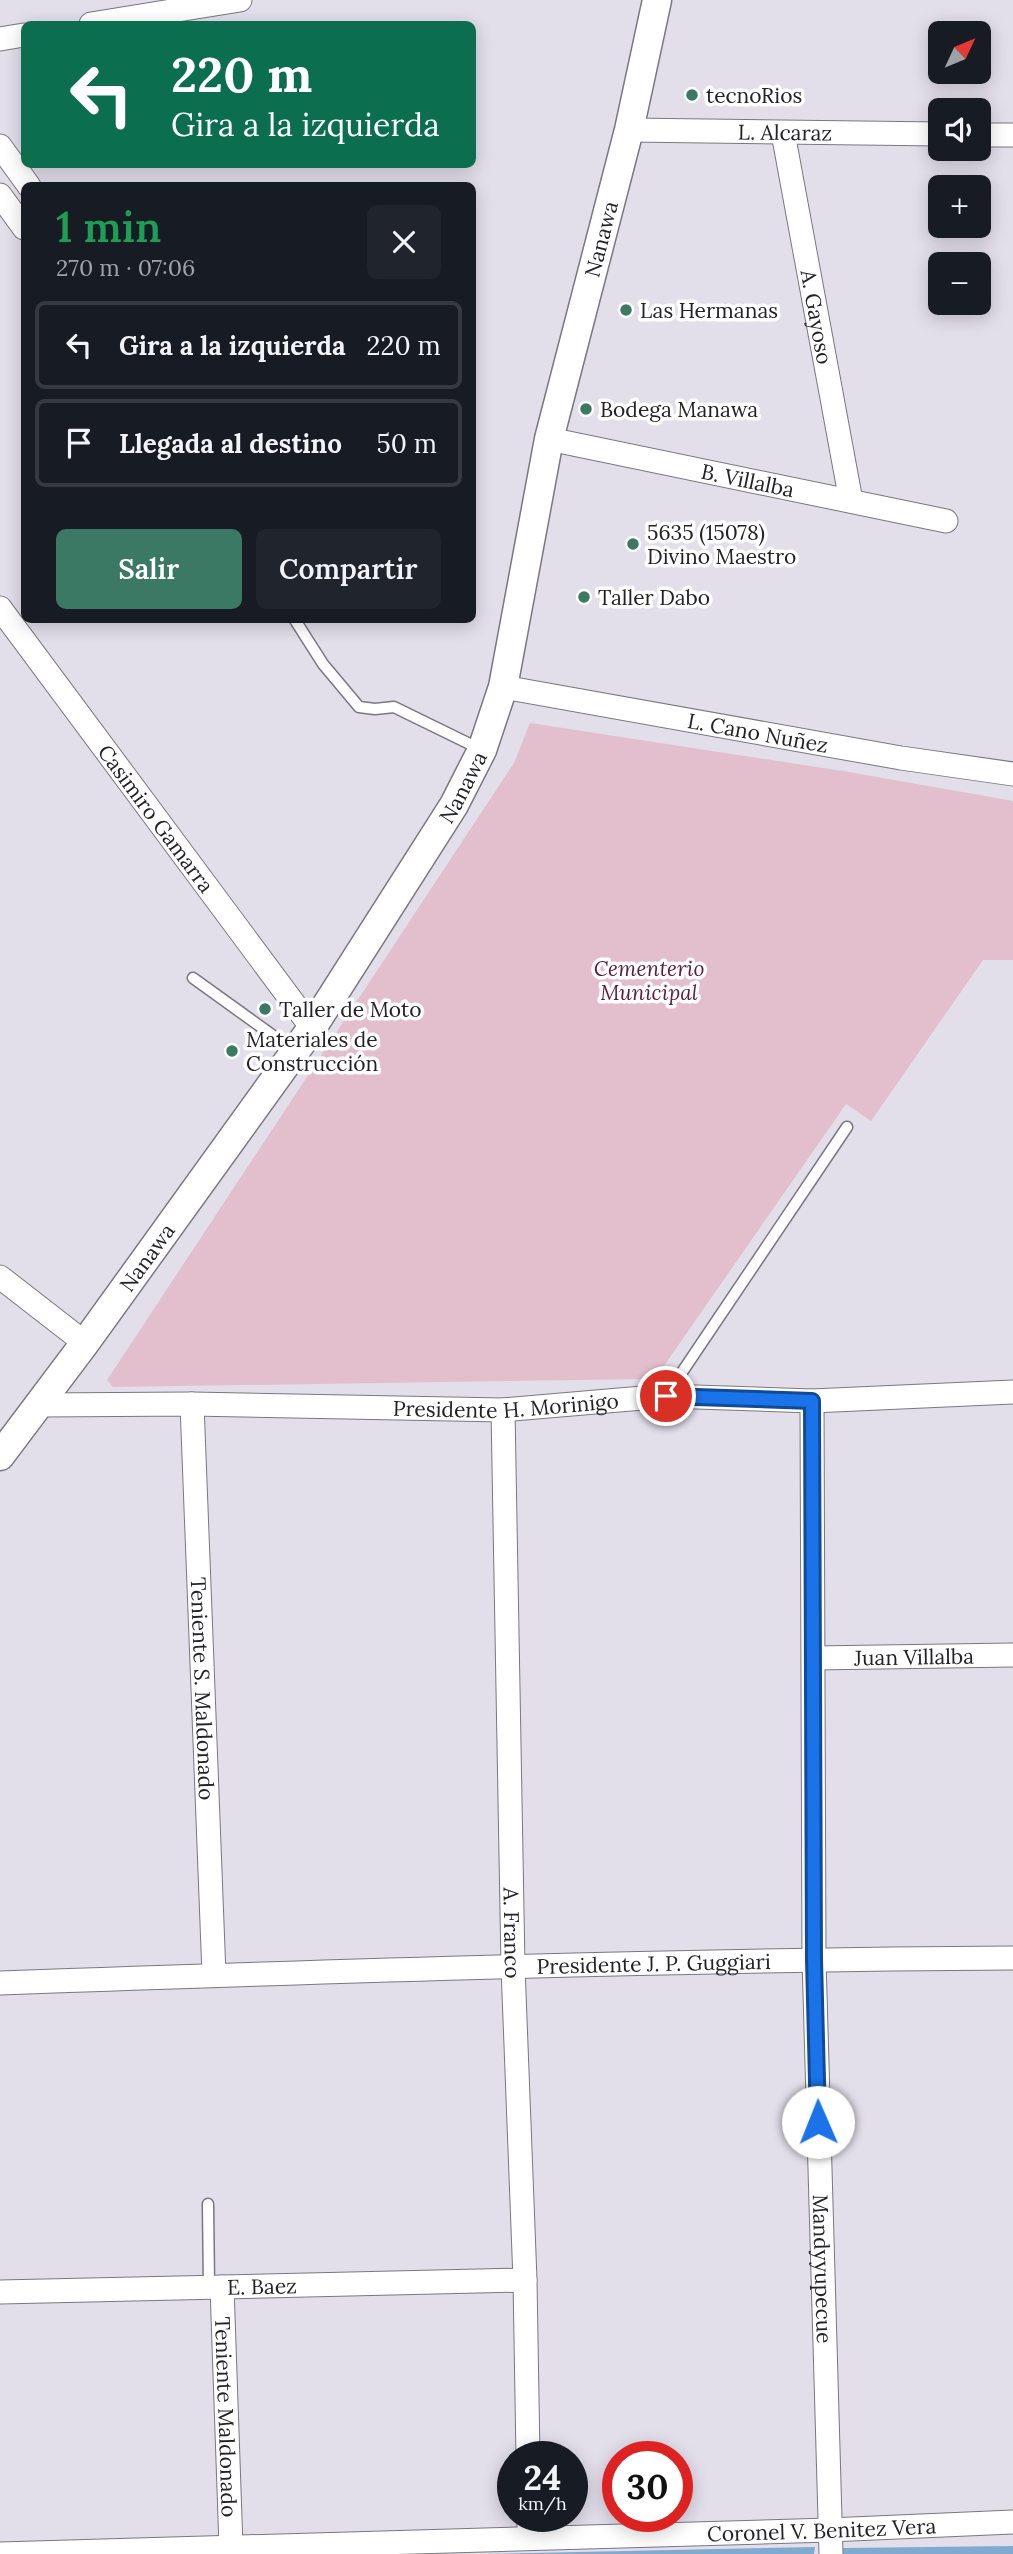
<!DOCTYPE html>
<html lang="es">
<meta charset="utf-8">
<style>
:root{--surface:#171b24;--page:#20242c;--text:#f1f3f6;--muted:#9ea1a6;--line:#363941;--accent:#3c7964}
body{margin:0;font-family:Lora,serif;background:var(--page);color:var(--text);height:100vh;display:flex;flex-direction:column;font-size:26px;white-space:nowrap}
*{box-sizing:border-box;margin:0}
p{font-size:23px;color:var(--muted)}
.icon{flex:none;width:38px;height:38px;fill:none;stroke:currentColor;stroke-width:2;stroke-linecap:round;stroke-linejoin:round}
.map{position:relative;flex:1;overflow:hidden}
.panel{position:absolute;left:21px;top:182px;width:455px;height:441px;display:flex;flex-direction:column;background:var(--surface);border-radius:10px;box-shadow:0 4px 18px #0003}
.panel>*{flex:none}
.hud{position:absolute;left:21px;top:21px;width:455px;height:147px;border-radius:10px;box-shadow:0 4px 18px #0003;background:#0b6e4f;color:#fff;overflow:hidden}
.needle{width:46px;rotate:46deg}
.fabs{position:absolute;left:928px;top:21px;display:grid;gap:14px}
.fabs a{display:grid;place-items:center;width:63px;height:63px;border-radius:10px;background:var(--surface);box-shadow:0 4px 18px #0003;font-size:35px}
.speed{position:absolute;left:497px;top:2441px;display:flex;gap:14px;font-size:35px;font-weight:700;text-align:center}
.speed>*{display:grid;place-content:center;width:91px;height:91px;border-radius:50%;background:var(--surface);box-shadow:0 4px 18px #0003;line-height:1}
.speed small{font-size:18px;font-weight:400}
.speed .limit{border:10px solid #d22;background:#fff;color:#111}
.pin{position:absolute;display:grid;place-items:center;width:60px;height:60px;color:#fff;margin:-30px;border:4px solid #fff;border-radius:50%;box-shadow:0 2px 7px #0007}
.me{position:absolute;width:77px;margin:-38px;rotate:359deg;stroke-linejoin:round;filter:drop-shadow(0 0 5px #0008)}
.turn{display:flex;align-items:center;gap:24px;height:147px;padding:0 35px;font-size:32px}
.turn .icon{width:91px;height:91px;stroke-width:2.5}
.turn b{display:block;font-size:49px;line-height:60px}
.round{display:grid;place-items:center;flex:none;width:74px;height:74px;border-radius:10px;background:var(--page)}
.summary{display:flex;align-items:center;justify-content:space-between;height:119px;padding:0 35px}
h1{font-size:42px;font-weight:600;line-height:52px;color:#1e9e55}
.action{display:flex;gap:14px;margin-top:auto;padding:14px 35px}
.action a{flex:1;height:80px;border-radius:10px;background:var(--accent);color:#fff;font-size:28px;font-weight:600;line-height:80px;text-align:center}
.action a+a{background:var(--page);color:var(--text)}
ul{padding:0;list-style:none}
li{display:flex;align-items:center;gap:21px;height:88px;margin:0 14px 10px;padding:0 21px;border:4px solid var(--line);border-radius:10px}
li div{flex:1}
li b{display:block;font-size:26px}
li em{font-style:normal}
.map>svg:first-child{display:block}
.green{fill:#e3bfcd}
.water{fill:#81aad1}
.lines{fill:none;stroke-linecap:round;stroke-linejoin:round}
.service-casing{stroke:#7b7782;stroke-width:13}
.minor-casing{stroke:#7b7782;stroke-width:25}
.tertiary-casing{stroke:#7b7782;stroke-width:31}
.service{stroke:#fff;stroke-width:10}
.minor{stroke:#fff;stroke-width:23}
.tertiary{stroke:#fff;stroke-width:28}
.route-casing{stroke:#114b97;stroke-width:18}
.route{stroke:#1a73e8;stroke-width:12}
.poi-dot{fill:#3c7964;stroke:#fff;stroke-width:2.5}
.labels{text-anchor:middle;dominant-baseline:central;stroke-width:7;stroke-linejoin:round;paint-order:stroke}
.poi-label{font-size:21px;fill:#232226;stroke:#fff;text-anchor:start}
.street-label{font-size:21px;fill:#232226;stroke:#fff}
.park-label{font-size:21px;font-style:italic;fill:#5d1c3e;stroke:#fff}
</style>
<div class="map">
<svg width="1013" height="2554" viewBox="0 0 1013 2554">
<rect width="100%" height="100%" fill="#e2deea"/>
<path class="green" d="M530,723L843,771L1013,801V960H983L871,1121L846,1104L659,1373L647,1379L113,1387L107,1380L514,763Z"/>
<path class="water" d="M1013,2546V2554H843V2548Z
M815,2547L814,2554H483Z"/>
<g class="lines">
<defs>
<path id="service" d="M295,620L323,664L359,707L375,709L394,707L480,749
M193,978L293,1050
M666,1396L847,1127
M208,2204L209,2287"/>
<g id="minor">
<path d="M91,24L240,0"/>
<path d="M0,39L24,35"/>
<path id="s1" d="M629,130L940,134"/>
<path id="s2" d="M783,133L851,501"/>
<path d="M978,135H1013"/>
<path d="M0,146L29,186"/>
<path d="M0,195L24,228"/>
<path id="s3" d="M549,439L946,521"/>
<path id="s4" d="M0,608L312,1028"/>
<path id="s5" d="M503,687L901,758L1013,774"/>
<path d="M0,1277L85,1343"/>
<path id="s6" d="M812,1401L814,1959L831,2554"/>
<path id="s7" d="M192,1404L214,1975"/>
<path id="s8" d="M40,1405L192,1404L503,1410L666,1396L812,1401L1013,1392"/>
<path id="s9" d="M503,1410L513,1967L525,2280L528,2457"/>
<path id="s10" d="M814,1658L1013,1655"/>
<path id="s11" d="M0,1983C338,1971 675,1960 1013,1958"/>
<path id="s12" d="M222,2287L231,2547"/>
<path id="s13" d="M0,2292L525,2280"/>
<path d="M529,2516V2538"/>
<path id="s14" d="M0,2554L829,2530L1013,2522"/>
</g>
<g id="tertiary">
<path id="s15" d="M0,1456L85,1343L312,1028L454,805L482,750L503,687L549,439L629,130L657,0"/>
</g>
</defs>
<use href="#service" class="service-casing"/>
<use href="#minor" class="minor-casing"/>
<use href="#tertiary" class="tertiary-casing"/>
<use href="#service" class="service"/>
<use href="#minor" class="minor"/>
<use href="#tertiary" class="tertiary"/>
</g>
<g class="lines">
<defs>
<path id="route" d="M666,1396L812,1401L814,1959L818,2122"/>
</defs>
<use href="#route" class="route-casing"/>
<use href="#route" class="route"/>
</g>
<g class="poi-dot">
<circle cx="692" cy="95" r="7"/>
<circle cx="626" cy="310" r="7"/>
<circle cx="586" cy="409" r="7"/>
<circle cx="633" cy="544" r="7"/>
<circle cx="584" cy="597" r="7"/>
<circle cx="265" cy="1009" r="7"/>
<circle cx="232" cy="1051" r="7"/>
</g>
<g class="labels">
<g class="poi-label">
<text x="706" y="95">tecnoRios</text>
<text x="640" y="310">Las Hermanas</text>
<text x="600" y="409">Bodega Manawa</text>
<text x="647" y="532">5635 (15078)<tspan x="647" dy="24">Divino Maestro</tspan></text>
<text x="598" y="597">Taller Dabo</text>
<text x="279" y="1009">Taller de Moto</text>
<text x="246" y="1039">Materiales de<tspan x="246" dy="24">Construcción</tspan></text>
</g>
<g class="street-label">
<text stroke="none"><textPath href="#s1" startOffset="156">L. Alcaraz</textPath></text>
<text stroke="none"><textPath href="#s15" startOffset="1381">Nanawa</textPath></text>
<text stroke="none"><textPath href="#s2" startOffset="187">A. Gayoso</textPath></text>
<text stroke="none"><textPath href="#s3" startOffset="203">B. Villalba</textPath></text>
<text stroke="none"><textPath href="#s5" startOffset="259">L. Cano Nuñez</textPath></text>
<text stroke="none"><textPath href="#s15" startOffset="814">Nanawa</textPath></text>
<text stroke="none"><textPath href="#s4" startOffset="262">Casimiro Gamarra</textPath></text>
<text stroke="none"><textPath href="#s15" startOffset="247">Nanawa</textPath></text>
<text stroke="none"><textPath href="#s8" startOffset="466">Presidente H. Morinigo</textPath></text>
<text stroke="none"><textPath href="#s10" startOffset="100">Juan Villalba</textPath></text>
<text stroke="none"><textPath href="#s7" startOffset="285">Teniente S. Maldonado</textPath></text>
<text stroke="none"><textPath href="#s9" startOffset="523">A. Franco</textPath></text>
<text stroke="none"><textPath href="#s11" startOffset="654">Presidente J. P. Guggiari</textPath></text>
<text stroke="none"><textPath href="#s6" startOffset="868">Mandyyupecue</textPath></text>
<text stroke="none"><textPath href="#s13" startOffset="262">E. Baez</textPath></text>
<text stroke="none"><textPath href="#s12" startOffset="130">Teniente Maldonado</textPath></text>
<text stroke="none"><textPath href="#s14" startOffset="822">Coronel V. Benitez Vera</textPath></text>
</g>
<g class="park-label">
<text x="649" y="968">Cementerio<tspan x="649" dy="24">Municipal</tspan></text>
</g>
</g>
</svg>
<div class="fabs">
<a><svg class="needle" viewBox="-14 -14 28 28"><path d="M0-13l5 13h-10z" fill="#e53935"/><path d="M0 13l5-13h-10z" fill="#9ea1a6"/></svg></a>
<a><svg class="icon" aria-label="sound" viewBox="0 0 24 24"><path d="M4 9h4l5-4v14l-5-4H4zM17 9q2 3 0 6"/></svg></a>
<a>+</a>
<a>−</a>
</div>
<div class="speed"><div>24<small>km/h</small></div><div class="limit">30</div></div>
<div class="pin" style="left:666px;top:1396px;background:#d93025"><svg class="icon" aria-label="arrive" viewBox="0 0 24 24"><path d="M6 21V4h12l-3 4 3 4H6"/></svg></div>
<svg class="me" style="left:818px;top:2122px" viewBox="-20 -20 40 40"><circle r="19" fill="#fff"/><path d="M0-13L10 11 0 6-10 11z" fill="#1a73e8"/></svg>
<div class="hud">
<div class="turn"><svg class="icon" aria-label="left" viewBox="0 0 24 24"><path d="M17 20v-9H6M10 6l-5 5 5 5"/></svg><div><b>220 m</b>Gira a la izquierda</div></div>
</div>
<section class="panel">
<div class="summary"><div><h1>1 min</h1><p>270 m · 07:06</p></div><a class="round"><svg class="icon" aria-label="close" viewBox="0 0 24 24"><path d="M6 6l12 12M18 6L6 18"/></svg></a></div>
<ul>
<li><svg class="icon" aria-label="left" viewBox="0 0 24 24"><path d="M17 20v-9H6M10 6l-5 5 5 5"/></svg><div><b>Gira a la izquierda</b></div><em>220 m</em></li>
<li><svg class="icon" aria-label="arrive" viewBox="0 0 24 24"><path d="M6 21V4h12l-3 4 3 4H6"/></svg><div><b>Llegada al destino</b></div><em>50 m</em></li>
</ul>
<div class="action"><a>Salir</a><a>Compartir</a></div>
</section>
</div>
